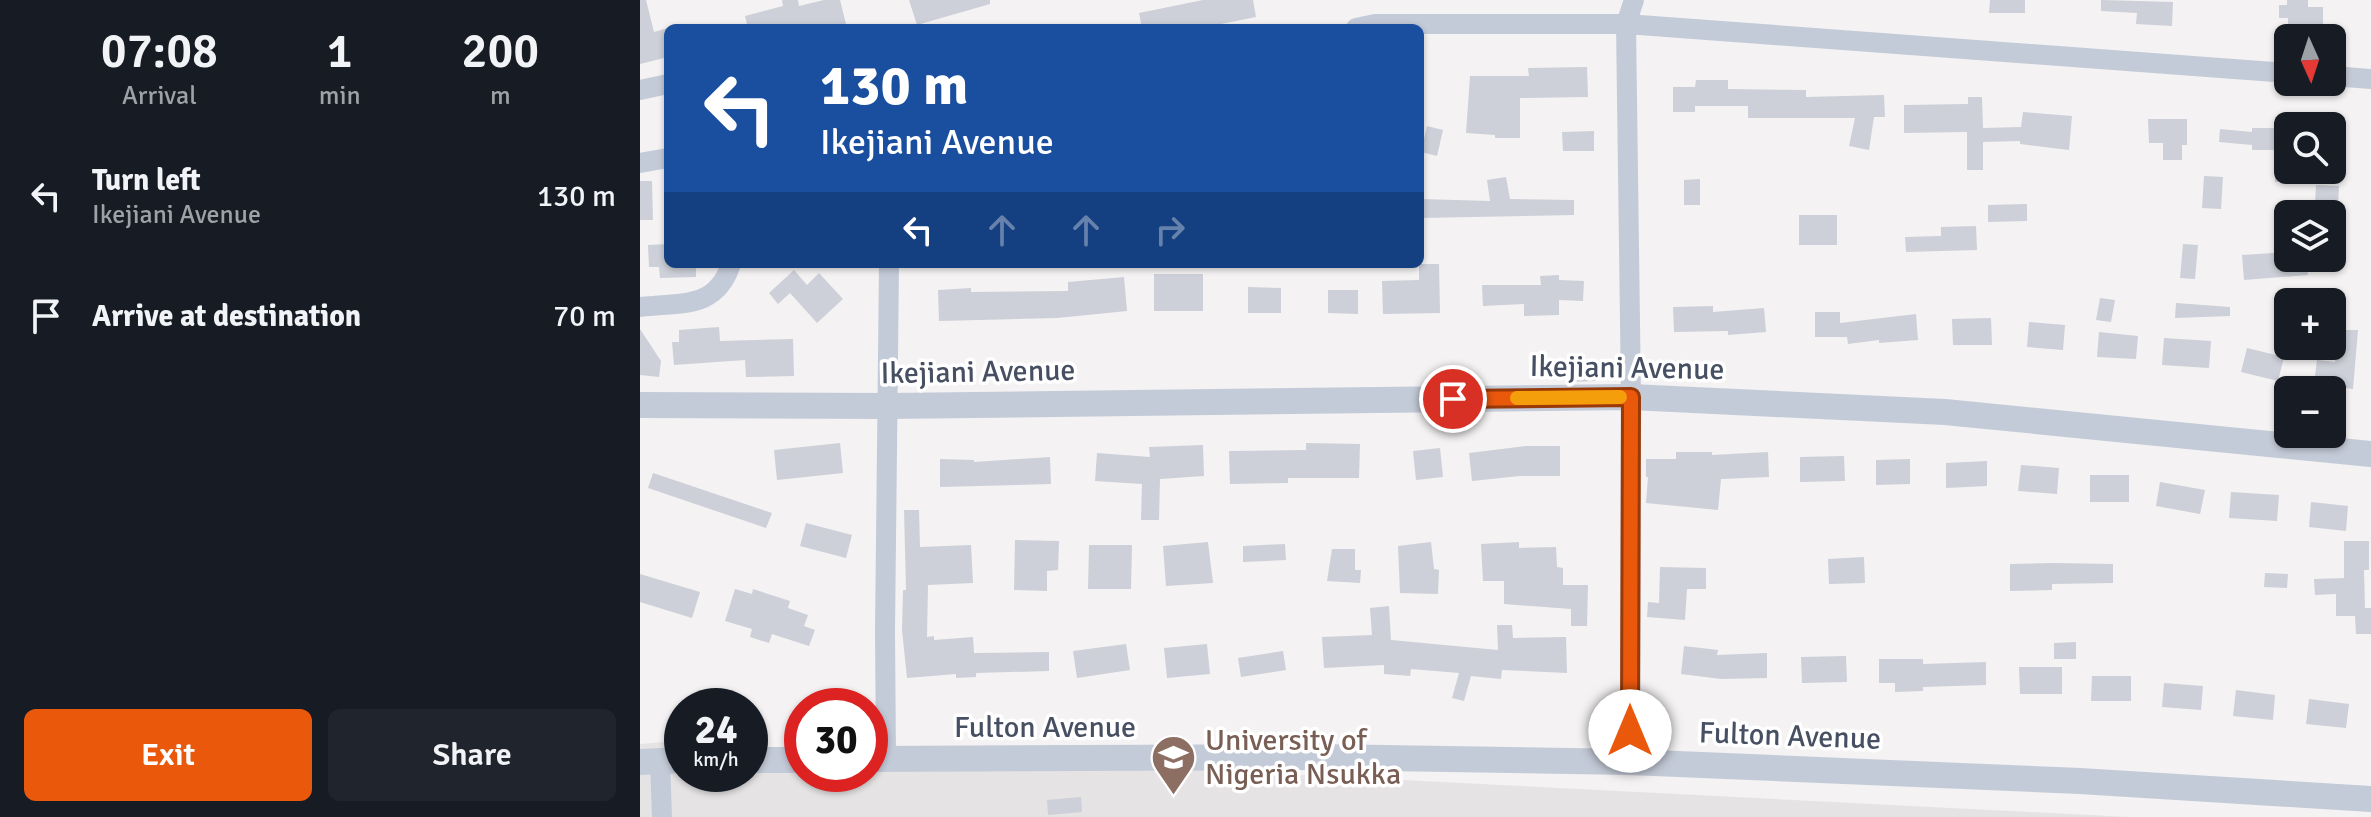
<!DOCTYPE html>
<meta charset="utf-8">
<style>
:root{--surface:#171b24;--page:#20242c;--text:#f1f3f6;--muted:#9ea1a6;--accent:#ea580c}
body{margin:0;font-family:Signika,sans-serif;background:var(--page);color:var(--text);height:100vh;display:flex;flex-direction:column;font-size:30px;white-space:nowrap}
*{box-sizing:border-box;margin:0}
p{font-size:26px;color:var(--muted)}
.icon{flex:none;width:44px;height:44px;fill:none;stroke:currentColor;stroke-width:2;stroke-linecap:round;stroke-linejoin:round}
.map{position:relative;flex:1;overflow:hidden}
.side{display:flex;flex-direction:column;background:var(--surface);width:640px}
.side>*{flex:none}
.banner{position:absolute;left:24px;top:24px;width:760px;height:244px;border-radius:12px;box-shadow:0 2px 6px #0004;background:#1a4fa0;color:#fff;overflow:hidden}
.needle{width:52px;rotate:177deg}
.fabs{position:absolute;left:1634px;top:24px;display:grid;gap:16px}
.fabs a{display:grid;place-items:center;width:72px;height:72px;border-radius:12px;background:var(--surface);box-shadow:0 2px 6px #0004;font-size:40px}
.speed{position:absolute;left:24px;top:688px;display:flex;gap:16px;font-size:40px;font-weight:700;text-align:center}
.speed>*{display:grid;place-content:center;width:104px;height:104px;border-radius:50%;background:var(--surface);box-shadow:0 2px 6px #0004;line-height:1}
.speed small{font-size:20px;font-weight:400}
.speed .limit{border:12px solid #d22;background:#fff;color:#111}
.pin{position:absolute;display:grid;place-items:center;width:68px;height:68px;color:#fff;margin:-34px;border:4px solid #fff;border-radius:50%;box-shadow:0 2px 8px #0007}
.me{position:absolute;width:88px;margin:-44px;rotate:0deg;stroke-linejoin:round;filter:drop-shadow(0 0 6px #0008)}
.turn{display:flex;align-items:center;gap:28px;height:168px;padding:0 24px;font-size:36px}
.turn .icon{width:104px;height:104px;stroke-width:2.5}
.turn b{display:block;font-size:56px;line-height:68px}
.lanes{display:flex;align-items:center;height:76px;padding:0 24px;background:#0003;justify-content:center;gap:40px;direction:ltr}
.lanes .off{opacity:.35}
.eta{display:flex;justify-content:space-evenly;align-items:center;height:136px;text-align:center}
.eta b{font-size:48px;font-weight:600;line-height:56px}
.primary-button{display:flex;gap:16px;margin-top:auto;padding:16px 24px}
.primary-button a{flex:1;height:92px;border-radius:12px;background:var(--accent);color:#fff;font-size:32px;font-weight:600;line-height:92px;text-align:center}
.primary-button a+a{background:var(--page);color:var(--text)}
ul{padding:0;list-style:none}
li{display:flex;align-items:center;gap:24px;height:120px;padding:0 24px}
li div{flex:1}
li b{display:block;font-size:30px}
li em{font-style:normal}
main{display:flex;flex:1;min-height:0}
.map>svg:first-child{display:block}
.education{fill:#e5e3e4}
.building{fill:#cdd0d8}
.lines{fill:none;stroke-linecap:round;stroke-linejoin:round}
.minor{stroke:#c4cbd8;stroke-width:20}
.tertiary{stroke:#c4cbd8;stroke-width:26}
.route-casing{stroke:#983908;stroke-width:20}
.route{stroke:#ea580c;stroke-width:14}
.slow{stroke:#f59e0b;stroke-width:14}
.labels{text-anchor:middle;dominant-baseline:central;stroke-width:7;stroke-linejoin:round;paint-order:stroke}
.street-label{font-size:30px;fill:#475062;stroke:#fff}
.education-label{font-size:30px;fill:#785e54;stroke:#fff;text-anchor:start}
</style>
<main>
<section class="side">
<div class="eta">
<div><b>07:08</b><p>Arrival</p></div>
<div><b>1</b><p>min</p></div>
<div><b>200</b><p>m</p></div>
</div>
<ul>
<li><svg class="icon" aria-label="left" viewBox="0 0 24 24"><path d="M17 20v-9H6M10 6l-5 5 5 5"/></svg><div><b>Turn left</b><p>Ikejiani Avenue</p></div><em>130 m</em></li>
<li><svg class="icon" aria-label="arrive" viewBox="0 0 24 24"><path d="M6 21V4h12l-3 4 3 4H6"/></svg><div><b>Arrive at destination</b></div><em>70 m</em></li>
</ul>
<div class="primary-button"><a>Exit</a><a>Share</a></div>
</section>
<div class="map">
<svg width="1731" height="817" viewBox="0 0 1731 817">
<rect width="100%" height="100%" fill="#f4f2f2"/>
<path class="education" d="M24,742L42,743V774H110V747L162,749V774H230V753L1489,817H0V744Z"/>
<path class="building" d="M0,0H6L14,32L28,28V57L0,64Z
M142,0H158L159,6L184,0H200L207,28H108L105,16L143,6Z
M269,0H350V4L277,25Z
M563,0H613L616,17L561,28H502L499,13Z
M1350,0H1385V13H1349Z
M1461,0L1533,2L1532,26L1496,24L1497,13L1461,11Z
M1647,0H1668V7H1683V30H1648V18H1639V5H1647Z
M947,67L948,97L880,98V138H855V135L826,133L830,76H889L888,68Z
M1056,80H1088V89L1166,90V97L1244,95L1245,117H1234L1229,150L1209,146L1215,118H1108V106H1055V112H1033V87H1055Z
M1328,97H1342L1343,128L1381,127L1383,112L1432,116L1429,150L1380,144V141L1343,142V170H1327V132L1264,133V105L1328,104Z
M1508,119H1547V145H1542V160H1523V143H1509Z
M787,126L803,130L797,156L781,152Z
M1612,128H1648V182H1635V150H1612V145L1579,142L1580,129L1612,132Z
M954,131V151H923L922,132Z
M1564,176L1583,177L1581,209L1562,208Z
M866,177L870,199L934,200V215L780,218V199L850,201L847,180Z
M1060,179V205H1044V180Z
M0,181H12L13,220H0Z
M1676,185L1699,186L1698,205L1675,204Z
M1387,204V221L1348,222V205Z
M1159,215H1197V245H1159Z
M1336,226L1337,250L1266,252L1265,237L1301,236V227Z
M28,244V264H56V277L20,278L19,267H9L8,245Z
M1543,244L1558,245L1555,279L1540,278Z
M1648,252V258H1666L1668,275L1604,280L1602,255Z
M779,264H799L800,313L743,314L742,281L779,280Z
M154,270L167,285L179,273L203,299L177,323L150,293L138,304L129,293Z
M514,274H563V311H514Z
M919,275V280L944,281L943,301L919,300V315L884,316V304L843,306L842,285H901L900,276Z
M484,277L487,311L417,318L299,321L298,290L331,288V292L428,291V282Z
M608,287L641,288V313H608Z
M688,290H718V314L688,313Z
M1460,298L1475,300L1471,322L1456,320Z
M1536,303L1590,307V316L1535,318Z
M1073,306V312L1124,308L1126,332L1088,335V331L1034,332L1033,307Z
M1175,312H1200V323L1276,314L1278,340L1239,343V340L1208,344L1207,337H1175Z
M1351,318L1352,345H1313L1312,319Z
M1389,322L1425,325L1423,350L1387,347Z
M79,327L80,341L153,339L154,376L106,377L105,360L34,365L32,342H39V330Z
M0,329L21,361L19,377L0,375Z
M1696,330H1718L1713,389L1674,384L1677,360L1695,362Z
M1459,332L1498,336L1496,359L1457,357Z
M1524,338L1571,341L1569,368L1522,365Z
M1607,348L1644,357L1638,381L1601,372Z
M954,360L956,381L930,382L928,363Z
M200,443L203,473L137,480L134,450Z
M666,443L720,444L719,478H648V483L590,484L589,451L666,450Z
M563,445L564,476L520,479L519,520H501L502,484L455,481L457,453L510,457L509,447Z
M887,446H920V476H880L832,481L829,453Z
M800,448L803,477L776,480L773,451Z
M1036,452H1072V455L1128,452L1129,477L1081,479L1078,510L1006,503L1008,477H1006V459H1036Z
M1204,456L1205,481L1160,482V457Z
M410,457L411,484L300,487V459L334,460V462Z
M1270,459V484L1236,485V460Z
M1347,461V486L1306,488V463Z
M1381,465L1419,468L1417,494L1378,491Z
M13,473L132,513L126,528L8,488Z
M1450,475H1489V502H1450Z
M1520,482L1565,490L1560,514L1516,506Z
M1591,492L1639,495L1637,521L1589,518Z
M1671,502L1708,506L1706,531L1669,527Z
M264,510H279L280,547L331,545L333,583L288,585L287,637L294,636V640L333,637L334,653L409,652V671L336,673V677L316,678V674L267,678L262,630L263,590H266Z
M166,523L212,535L206,558L160,546Z
M375,540L419,541L418,570L407,571V591L374,590Z
M1704,541H1729V570H1724L1725,608H1731V634H1716L1715,616H1696V594L1675,595L1674,579L1704,578Z
M568,542L573,583L526,586L523,546Z
M791,542L794,569L799,570L798,594L760,593L758,546Z
M879,542V548L916,547L917,567L923,568V585H948L947,626H931V609L864,604V581H843L841,544Z
M645,544L646,560L603,562V546Z
M449,545H492L491,589H448Z
M692,549H715V570H721L720,583L687,581Z
M1224,557L1225,583L1189,584L1188,559Z
M1411,563L1473,564V583L1412,584V590L1370,591V564Z
M1020,567L1066,568V589H1047L1045,620L1007,617L1008,602L1019,603Z
M1625,573L1648,574L1647,588L1624,587Z
M0,574L60,592L52,618L0,602Z
M95,589L112,594L113,589L150,601L148,608L168,615L164,626L175,630L169,646L132,634L129,643L110,637L112,629L85,621Z
M749,606L751,640L858,650L857,625H872L873,638L926,637L927,673L862,670L861,679L831,676L824,701L812,698L819,673L771,669L770,676L744,674V665L684,668L682,637L732,635L730,608Z
M1436,642V659H1414V643Z
M486,644L490,670L437,678L433,651Z
M567,644L570,674L527,678L524,648Z
M1044,646L1078,650L1077,655L1127,653V678L1081,679L1041,674Z
M643,651L646,670L601,677L598,658Z
M1206,656L1207,682L1162,683L1161,657Z
M1239,659H1283V664L1346,662V685L1283,687V691L1255,692V683H1239Z
M1379,667H1422V694H1380Z
M1452,676H1491V701H1451Z
M1524,683L1563,686L1561,710L1522,707Z
M1596,690L1635,695L1633,720L1593,716Z
M1669,699L1709,704L1706,728L1666,724Z
M441,797L442,812L408,815L407,800Z"/>
<g class="lines">
<path class="minor" d="M716,28L735,24H986L1648,73
M1692,76L1731,79
M0,90L28,84
M0,163L28,158
M0,307C41,302 76,310 91,264
M246,759L245,632L249,264
M20,761L22,817
M990,762L991,397L986,24L994,0"/>
<path class="tertiary" d="M0,405L248,406L991,397L1305,412L1731,454
M230,759L682,757L990,762L1440,781L1731,799
M110,760H162
M0,762L42,760"/>
</g>
<g class="lines">
<defs>
<path id="route" d="M813,399L991,397L990,731"/>
</defs>
<use href="#route" class="route-casing"/>
<use href="#route" class="route"/>
<path class="slow" d="M877,398L980,397"/>
</g>
<defs>
<symbol id="university-pin" viewBox="-11 -11 22 30"><path d="M0 17L-7.5 6A9.5 9.5 0 1 1 7.5 6Z" fill="#8d6e63" stroke="#fff"/><path d="M0-5L7-2L0 1L-7-2ZM-4 1L0 2.5L4 1V4Q0 6-4 4Z" fill="#fff"/></symbol>
</defs>
<g fill-rule="evenodd">
<use href="#university-pin" x="508" y="732" width="51" height="69"/>
</g>
<g class="labels">
<g class="street-label">
<text transform="translate(987 368) rotate(1)">Ikejiani Avenue</text>
<text transform="translate(338 372) rotate(-1)">Ikejiani Avenue</text>
<text x="405" y="727">Fulton Avenue</text>
<text transform="translate(1150 736) rotate(2)">Fulton Avenue</text>
</g>
<g class="education-label">
<text x="565" y="740">University of<tspan x="565" dy="34">Nigeria Nsukka</tspan></text>
</g>
</g>
</svg>
<div class="fabs">
<a><svg class="needle" viewBox="-14 -14 28 28"><path d="M0-13l5 13h-10z" fill="#e53935"/><path d="M0 13l5-13h-10z" fill="#9ea1a6"/></svg></a>
<a><svg class="icon" aria-label="search" viewBox="0 0 24 24"><circle cx="10" cy="10" r="6"/><path d="M15 15l6 6"/></svg></a>
<a><svg class="icon" aria-label="layers" viewBox="0 0 24 24"><path d="M12 4l9 5-9 5-9-5zM3 14l9 5 9-5"/></svg></a>
<a>+</a>
<a>−</a>
</div>
<div class="speed"><div>24<small>km/h</small></div><div class="limit">30</div></div>
<div class="pin" style="left:813px;top:399px;background:#d93025"><svg class="icon" aria-label="arrive" viewBox="0 0 24 24"><path d="M6 21V4h12l-3 4 3 4H6"/></svg></div>
<svg class="me" style="left:990px;top:731px" viewBox="-20 -20 40 40"><circle r="19" fill="#fff"/><path d="M0-13L10 11 0 6-10 11z" fill="#ea580c"/></svg>
<div class="banner">
<div class="turn"><svg class="icon" aria-label="left" viewBox="0 0 24 24"><path d="M17 20v-9H6M10 6l-5 5 5 5"/></svg><div><b>130 m</b>Ikejiani Avenue</div></div>
<div class="lanes"><svg class="icon" aria-label="left" viewBox="0 0 24 24"><path d="M17 20v-9H6M10 6l-5 5 5 5"/></svg><svg class="icon off" aria-label="ahead" viewBox="0 0 24 24"><path d="M12 20V5M6 11l6-6 6 6"/></svg><svg class="icon off" aria-label="ahead" viewBox="0 0 24 24"><path d="M12 20V5M6 11l6-6 6 6"/></svg><svg class="icon off" aria-label="right" viewBox="0 0 24 24"><path d="M7 20v-9h11M14 6l5 5-5 5"/></svg></div>
</div>
</div>
</main>
